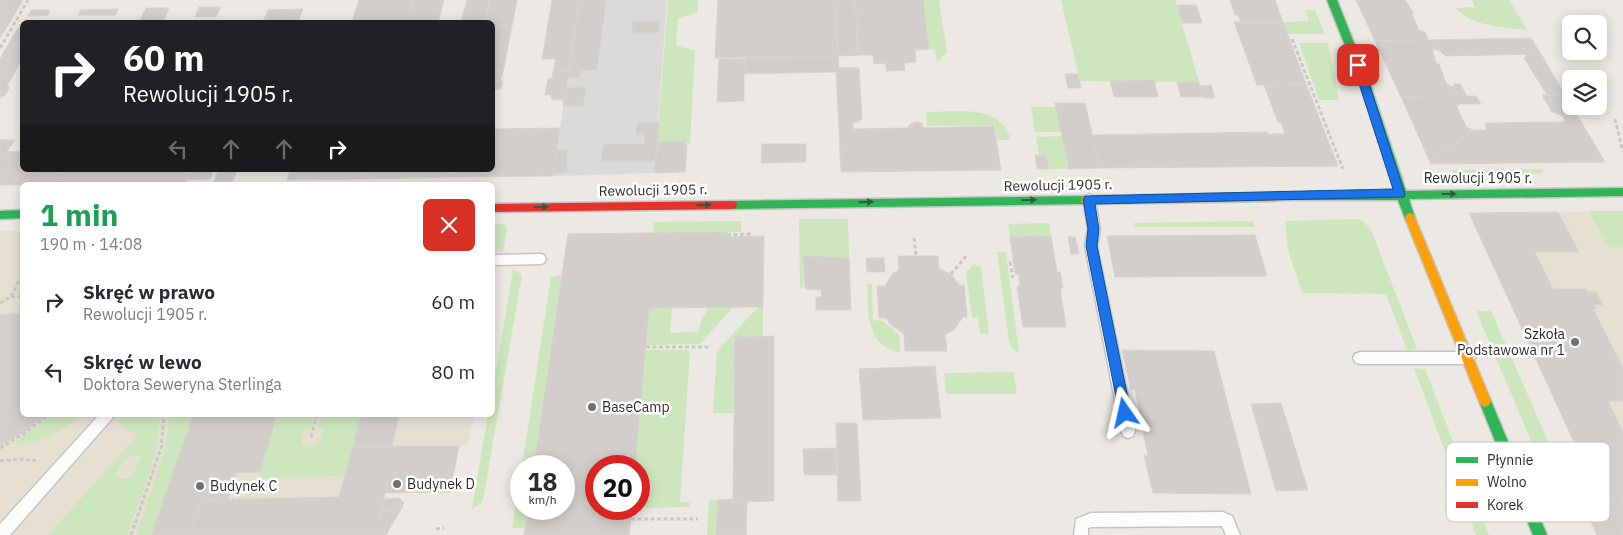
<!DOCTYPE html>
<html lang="pl">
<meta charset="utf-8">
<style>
:root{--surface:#fff;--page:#f7f7f7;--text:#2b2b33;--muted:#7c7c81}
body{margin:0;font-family:"IBM Plex Sans",sans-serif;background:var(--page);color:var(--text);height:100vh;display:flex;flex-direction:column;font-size:19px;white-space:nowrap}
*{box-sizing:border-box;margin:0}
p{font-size:16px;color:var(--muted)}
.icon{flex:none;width:28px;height:28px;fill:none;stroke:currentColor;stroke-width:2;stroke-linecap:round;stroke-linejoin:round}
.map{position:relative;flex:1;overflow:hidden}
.sheet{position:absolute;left:20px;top:182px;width:475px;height:235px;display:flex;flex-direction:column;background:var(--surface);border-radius:8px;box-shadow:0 2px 12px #0003}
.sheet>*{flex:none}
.top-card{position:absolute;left:20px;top:20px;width:475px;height:152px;border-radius:8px;box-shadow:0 2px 12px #0003;background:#202124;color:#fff;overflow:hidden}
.tools{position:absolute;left:1562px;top:15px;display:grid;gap:10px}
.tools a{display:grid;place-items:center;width:45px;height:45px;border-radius:8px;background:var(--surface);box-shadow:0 2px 12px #0003;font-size:25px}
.speed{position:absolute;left:510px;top:455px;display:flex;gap:10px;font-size:25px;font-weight:700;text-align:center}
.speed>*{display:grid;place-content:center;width:65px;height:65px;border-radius:50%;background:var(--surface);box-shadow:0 2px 12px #0003;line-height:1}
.speed small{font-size:12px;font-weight:400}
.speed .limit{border:8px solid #d22;background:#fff;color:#111}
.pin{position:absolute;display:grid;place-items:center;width:42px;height:42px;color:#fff;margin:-21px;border-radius:10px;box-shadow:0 2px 8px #0006}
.me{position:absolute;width:55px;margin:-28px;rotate:349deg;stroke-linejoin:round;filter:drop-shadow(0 0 4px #0008)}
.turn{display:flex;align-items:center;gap:18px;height:105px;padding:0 20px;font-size:22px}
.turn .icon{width:65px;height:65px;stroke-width:2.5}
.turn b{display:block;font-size:35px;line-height:42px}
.lanes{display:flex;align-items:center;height:48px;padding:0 20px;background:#0003;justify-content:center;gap:25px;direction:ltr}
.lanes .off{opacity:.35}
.round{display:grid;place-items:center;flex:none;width:52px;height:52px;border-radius:8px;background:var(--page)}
.head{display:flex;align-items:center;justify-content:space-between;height:85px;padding:0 20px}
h1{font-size:30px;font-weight:800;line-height:38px;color:#1e9e55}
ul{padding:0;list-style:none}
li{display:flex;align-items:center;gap:15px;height:70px;padding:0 20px}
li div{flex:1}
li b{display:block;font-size:19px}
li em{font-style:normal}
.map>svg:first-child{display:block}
.industrial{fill:#dcd9db}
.education{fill:#e6e0d3}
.green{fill:#cee6be;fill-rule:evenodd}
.building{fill:#d1cecb;stroke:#d7d4d0}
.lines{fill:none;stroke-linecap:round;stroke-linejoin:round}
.lane-casing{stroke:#c5c4c5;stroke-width:3}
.fast-casing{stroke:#c5c4c5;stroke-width:3}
.slow-casing{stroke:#c5c4c5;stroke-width:3}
.jam-casing{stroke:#c5c4c5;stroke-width:3}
.path{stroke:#c9c9c8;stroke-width:3;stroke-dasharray:4 2.5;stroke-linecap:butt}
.lane{fill:#fcfcfb;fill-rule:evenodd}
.fast{fill:#30b455;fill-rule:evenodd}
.slow{fill:#ff9f0a;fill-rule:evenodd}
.jam{fill:#e5322d;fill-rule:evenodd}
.oneway{fill:#2f5d3c}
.route{fill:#1a73e8;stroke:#114b97}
.poi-dot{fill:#706f6e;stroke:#fff;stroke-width:2}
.labels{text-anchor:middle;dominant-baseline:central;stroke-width:5;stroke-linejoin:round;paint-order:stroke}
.street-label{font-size:14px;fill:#2e2e2e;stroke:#fff}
.poi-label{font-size:14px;fill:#2e2e2e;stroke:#fff;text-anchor:start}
.key{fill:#fff;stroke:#c0c0c0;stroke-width:1}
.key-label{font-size:14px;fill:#2e2e2e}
</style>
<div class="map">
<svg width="1623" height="535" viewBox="0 0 1623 535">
<rect width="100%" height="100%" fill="#ece8e4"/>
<path class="industrial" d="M579,0H667L654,173L553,176Z"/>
<path class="education" d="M1623,211V535H1597L1581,500L1600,499L1469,213Z
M0,231H22V415H474L468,446H459L450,492L385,493L382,510L384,535H0Z"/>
<path class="green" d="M668,0H698V12L678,19L676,45L695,51L690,144L683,141L657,142Z
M923,0H939L947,52L937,62L935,50L929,49Z
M1061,0H1175L1199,82L1080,81Z
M1472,0H1509L1527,30C1503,27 1473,27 1455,8L1475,7Z
M1305,10H1315L1325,34H1288L1283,22L1309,21Z
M1299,43H1328L1339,100H1319Z
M1031,107H1056L1061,132H1035Z
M926,112C956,112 1001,103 1011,140H997L995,125L927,126Z
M1062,136L1069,169H1049L1046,155H1039L1036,137Z
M1542,169L1544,172L1537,174L1454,175L1452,170Z
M1589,211H1623V247H1608Z
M799,219H848L849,258L804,256L803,288L800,287Z
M1356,219L1363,221L1372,232L1417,349L1407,350L1386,294L1302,293L1288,250L1285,221Z
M741,221V232L653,233L654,222Z
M1253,221L1255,227H1135L1134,223Z
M1049,223L1051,236L1010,237L1008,224Z
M492,224H504L507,228L503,252H493Z
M997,252H1006L1019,353L1011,347L1009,341Z
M973,265L981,266L989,334H980L978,318L972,317L966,273Z
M513,269L522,275L483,500L481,504L472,509L488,415H492L493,389Z
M563,274L535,466H522L551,277Z
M867,284H872L873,320L883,321L900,336V352C866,348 868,310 867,284Z
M710,306H734L700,344L645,345L648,307H672L670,333L698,332L702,318Z
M759,306L763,308V337H735V413H713L717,351Z
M1476,311H1491L1562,473L1548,481Z
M644,350H690L680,502H690V507L639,508V466H634Z
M1414,368L1425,369L1489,535H1476Z
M1014,372L1017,394H946L944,373Z
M51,415H83C64,430 40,443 16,445V442Z
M119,415H159C162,453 139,499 127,535H48L137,436L118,423ZM137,454L142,457L133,474L126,479L116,477C118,466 126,456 137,454Z
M169,415H193L151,535H136L166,446Z
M277,415H314L310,429H305L301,445L318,444L323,429L317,428L321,415H361L345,476L258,478Z
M521,471V509H529L526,528H512Z
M709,500H718L716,535H707Z"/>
<path class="building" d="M0,0H23L9,24H0Z
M359,0H414L408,22H352Z
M414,0H444L438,22H408Z
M467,0H490L485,22H461Z
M490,0H517L503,72H492V22H485Z
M552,0H579L569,71L553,72L556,59H542Z
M579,0H606L597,70L569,71Z
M718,0H835L838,56L715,58Z
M835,0H855L858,51H862V55L838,56Z
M855,0H923L929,49L915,50L916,62L904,63L905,70L886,71V63L874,64L873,55H862V51H858Z
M1230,0H1275L1283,22H1241L1238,15H1235Z
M1356,0H1405L1414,14H1412L1419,30L1425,32L1428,40L1375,41Z
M1177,5H1196L1202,23H1182Z
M199,7H221L216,17H195Z
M146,8H169L163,22H139Z
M118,9L115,15H78L81,10Z
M303,9L298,22H263L268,10Z
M31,10H50L48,15L28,16Z
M633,21H660L658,33H632Z
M1234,22H1283L1306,84L1257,85Z
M0,24H9L0,38Z
M18,28H22V43H9Z
M1531,38L1541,54L1445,56L1440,51L1432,49L1436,63L1439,64L1446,83L1452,87L1454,84H1460L1467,96L1401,97L1375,41Z
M9,43H22V59L7,86L10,87L5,95L0,98V59Z
M1528,54H1541L1565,95H1547L1524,58Z
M838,56L839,68H836V72L744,74L745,57Z
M719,59H744V101L717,102Z
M836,68H859L862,118L859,122H853V129L908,128L909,125L916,122L921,123L924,128L994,126L1001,170L841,172Z
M581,70L580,77L567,78L569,71Z
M569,71L564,100H553L550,95H545L548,79L552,78L553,72Z
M492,72H503L500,81H492Z
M1065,74H1078L1081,88H1068Z
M1154,80L1158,97H1114L1110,81Z
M492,81H503L501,89L492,90Z
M1177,82H1199L1204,97H1181Z
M1306,84L1338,166L1100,168L1092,135L1267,132L1268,134H1285L1281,122H1278L1264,85Z
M1211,85L1215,98H1205L1200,86Z
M586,87L583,106H563L566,88Z
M1542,95H1565L1605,162L1431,164L1473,130H1486V123L1563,122L1565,120L1561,115L1552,112Z
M1467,96H1476L1481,104H1459L1457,107L1466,127L1472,130L1431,164L1401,97Z
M1055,103H1085L1100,168L1069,169Z
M637,123H659L656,161H601L604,144H644L645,135L636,134Z
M560,128L553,176L453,177L454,170H492V129Z
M0,140H15L0,162Z
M683,141L687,144L685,172L654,173L657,142Z
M762,144H806V162L761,163Z
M557,150H567V172L553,173Z
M22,151V170H62L55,185H0V162L6,152Z
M1035,155H1046L1049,169H1037Z
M62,170H191L186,182L55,185Z
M191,170H213L210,179L187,180Z
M218,170H237L233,181L214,182Z
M290,170H365L363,179L287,180Z
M365,170H454L453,177L363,179Z
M1558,212L1579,252H1535L1553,289H1586L1588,292H1596L1603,305H1594L1596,309H1593L1623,368V401H1608L1623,432V499H1600L1469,213Z
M727,232V237L764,236L763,308L761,307L649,308L635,466H596V509H632L629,535H524L528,509H564V466H534L568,234Z
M1255,235L1267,276L1115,277L1107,236Z
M1051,236L1057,272H1060L1063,288H1060L1066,327H1023L1017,286H1020L1019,280V274H1015L1010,237Z
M1068,237H1075L1079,254H1071Z
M803,256L849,258L851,310H816V297H822L821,290L805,289Z
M898,256H938L939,269L951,274L959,285H964L967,317H963L954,330L945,334L947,351H905L904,334L889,323L887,318H879L877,286H885L893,273L899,270Z
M866,258H884L885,272H867Z
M22,313V415H45L24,432L0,445V315Z
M774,336V501L733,502L735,337Z
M1122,350L1214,351L1251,494L1153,493L1144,455L1148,456L1135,390H1131Z
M935,366L941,418L863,420L859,369Z
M1281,403L1308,490L1276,491L1251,404Z
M193,415H277L260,472L236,473L228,500H201L189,535H151Z
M361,415H399L392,446H353Z
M836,423H857L861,501H838Z
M353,446H459L450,492L385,493L381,516H388L384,535H189L201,500L339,497Z
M836,448L837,475H804L803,449Z
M399,498L404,503L396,510H382L384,499Z
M734,499L733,502H747L746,535H716L718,500Z
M1600,499H1623V535H1597L1581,500Z
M401,505L403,506L386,535H376L382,510H396Z"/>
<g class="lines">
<defs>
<path id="lane" d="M1089,194L1093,196L1095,199L1100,229L1097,246L1135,431L1133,436L1128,438L1123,436L1121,431L1085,246L1088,229L1083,199L1085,196Z
M540,254L544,255L546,259L544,263L540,264L492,265V255Z
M1360,352H1468L1473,354L1475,358L1473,362L1468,364H1360L1355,362L1353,358L1355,354Z
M99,415H115L10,535H0V524Z
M1223,512L1232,516L1240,535H1226L1222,526L1091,527L1088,528V535H1074L1076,519L1091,513Z"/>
<path id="fast" d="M1327,0H1337L1368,78L1406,191L1623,188V196L1409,199L1415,218L1414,221H1406L1398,200H1271L1270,197L1275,193L1396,191L1358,78Z
M1086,196L1090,197L1091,200L1090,203L1086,204L732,209L728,208L727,205L728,202L732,201Z
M22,210V218L0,219V211Z
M1485,395L1489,397L1491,401L1547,535H1533L1479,401L1481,397Z"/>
<path id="slow" d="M1275,193L1280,197L1275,201L1086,204L1082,203L1081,200L1082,197L1086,196Z
M1410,213L1414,215L1415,218L1491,401L1489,405L1485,407L1481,405L1479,401L1405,218L1406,215Z"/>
<path id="jam" d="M732,201L736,202L737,205L736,208L732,209L492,212V204Z"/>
</defs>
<use href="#lane" class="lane-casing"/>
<use href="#fast" class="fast-casing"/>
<use href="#slow" class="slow-casing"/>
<use href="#jam" class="jam-casing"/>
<path class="path" d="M1292,39L1343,169
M0,48L28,0
M1615,119L1623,152
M727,235L751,234
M914,238L916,256
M1010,262L1013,278
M951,274L966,256
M11,297H22
M0,303L11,297L22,275
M646,347H710
M311,437L317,415
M0,448L25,433L48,415
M0,461L20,459L39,461
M631,519H698
M436,529L444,528
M131,535L161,448L164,415"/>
<use href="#lane" class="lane"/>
<use href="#fast" class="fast"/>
<use href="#slow" class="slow"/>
<use href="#jam" class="jam"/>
</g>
<defs><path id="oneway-solid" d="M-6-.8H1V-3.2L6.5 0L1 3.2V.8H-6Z" transform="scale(1.25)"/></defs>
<g class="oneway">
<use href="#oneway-solid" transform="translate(1449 194)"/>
<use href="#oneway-solid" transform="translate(1029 200) rotate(-1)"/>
<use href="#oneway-solid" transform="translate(866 202) rotate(-1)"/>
<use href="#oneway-solid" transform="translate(704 205) rotate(-1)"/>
<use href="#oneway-solid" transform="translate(541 207) rotate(-1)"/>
</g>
<path class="route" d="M1358,61L1363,65L1405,194L1404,197L1095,204L1099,229L1097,246L1131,413L1129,417H1120L1086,246L1088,229L1083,199L1085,196L1393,189L1353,65Z"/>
<g class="poi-dot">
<circle cx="1575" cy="342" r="5"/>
<circle cx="592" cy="407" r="5"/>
<circle cx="397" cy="484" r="5"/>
<circle cx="200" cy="486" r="5"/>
</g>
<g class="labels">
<g class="street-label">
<text x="1478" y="178">Rewolucji 1905 r.</text>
<text transform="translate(1058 185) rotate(-1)">Rewolucji 1905 r.</text>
<text transform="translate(653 190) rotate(-1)">Rewolucji 1905 r.</text>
</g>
<g class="poi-label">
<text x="1565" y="334" text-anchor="end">Szkoła<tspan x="1565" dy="16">Podstawowa nr 1</tspan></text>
<text x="602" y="407">BaseCamp</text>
<text x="407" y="484">Budynek D</text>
<text x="210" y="486">Budynek C</text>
</g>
</g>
<rect x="1446" y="442" width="164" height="80" rx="8" class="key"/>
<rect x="1456" y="457" width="22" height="6" fill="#30b455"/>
<rect x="1456" y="479" width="22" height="7" fill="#ff9f0a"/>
<rect x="1456" y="502" width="22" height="6" fill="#e5322d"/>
<g class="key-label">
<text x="1487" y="465">Płynnie</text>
<text x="1487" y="487">Wolno</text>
<text x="1487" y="510">Korek</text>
</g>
</svg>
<div class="tools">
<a><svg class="icon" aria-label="search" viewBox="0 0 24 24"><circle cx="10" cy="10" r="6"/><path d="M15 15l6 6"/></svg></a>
<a><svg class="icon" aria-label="layers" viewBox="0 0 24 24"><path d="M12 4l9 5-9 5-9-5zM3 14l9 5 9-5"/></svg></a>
</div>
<div class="speed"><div>18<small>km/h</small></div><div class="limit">20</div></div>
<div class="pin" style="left:1358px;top:65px;background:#d93025"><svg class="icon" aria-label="arrive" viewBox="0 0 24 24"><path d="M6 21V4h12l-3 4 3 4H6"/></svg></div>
<svg class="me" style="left:1125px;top:413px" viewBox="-20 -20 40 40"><path d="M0-17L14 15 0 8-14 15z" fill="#1a73e8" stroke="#fff" stroke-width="4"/></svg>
<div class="top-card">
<div class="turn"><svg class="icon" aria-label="right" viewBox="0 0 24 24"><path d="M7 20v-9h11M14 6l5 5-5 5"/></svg><div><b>60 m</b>Rewolucji 1905 r.</div></div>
<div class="lanes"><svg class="icon off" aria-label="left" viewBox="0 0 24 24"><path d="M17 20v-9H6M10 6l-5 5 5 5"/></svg><svg class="icon off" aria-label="ahead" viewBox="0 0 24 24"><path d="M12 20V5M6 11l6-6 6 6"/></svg><svg class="icon off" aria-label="ahead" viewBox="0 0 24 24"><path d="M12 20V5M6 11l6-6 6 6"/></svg><svg class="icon" aria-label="right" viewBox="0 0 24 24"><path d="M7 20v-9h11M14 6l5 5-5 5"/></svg></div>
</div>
<section class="sheet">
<div class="head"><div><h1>1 min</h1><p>190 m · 14:08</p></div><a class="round" style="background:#d93025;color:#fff"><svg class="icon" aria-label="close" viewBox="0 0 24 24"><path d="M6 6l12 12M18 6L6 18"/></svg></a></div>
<ul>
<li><svg class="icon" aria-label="right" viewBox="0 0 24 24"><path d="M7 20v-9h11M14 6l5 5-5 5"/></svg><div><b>Skręć w prawo</b><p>Rewolucji 1905 r.</p></div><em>60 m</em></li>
<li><svg class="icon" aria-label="left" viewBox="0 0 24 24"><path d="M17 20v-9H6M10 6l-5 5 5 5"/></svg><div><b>Skręć w lewo</b><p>Doktora Seweryna Sterlinga</p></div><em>80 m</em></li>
</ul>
</section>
</div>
